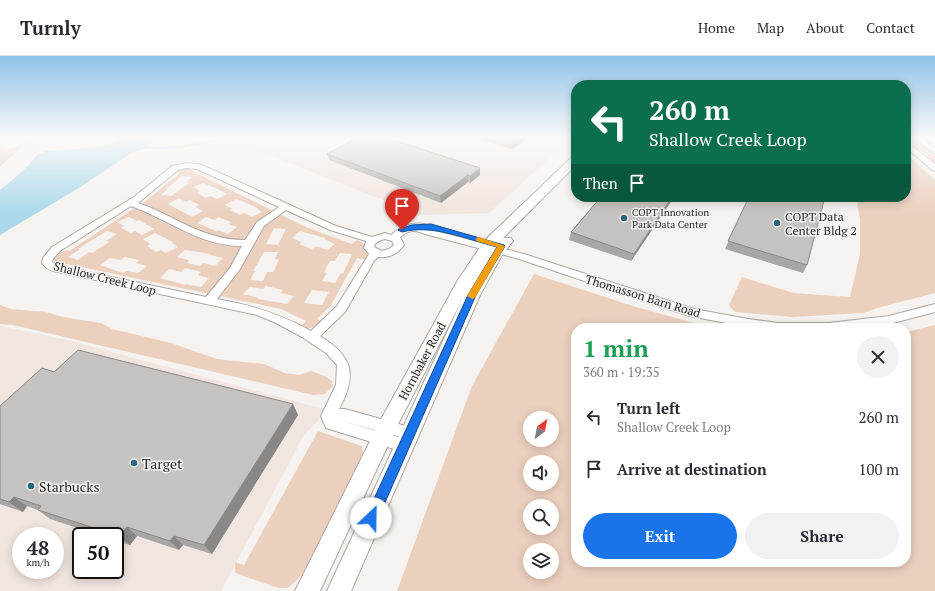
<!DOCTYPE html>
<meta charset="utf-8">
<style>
:root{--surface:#fff;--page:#f2f2f3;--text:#2b2b33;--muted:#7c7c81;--line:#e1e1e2;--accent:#1a73e8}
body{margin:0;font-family:"PT Serif",serif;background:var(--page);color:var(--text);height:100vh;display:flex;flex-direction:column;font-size:15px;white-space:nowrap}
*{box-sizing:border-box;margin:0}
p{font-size:13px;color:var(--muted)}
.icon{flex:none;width:22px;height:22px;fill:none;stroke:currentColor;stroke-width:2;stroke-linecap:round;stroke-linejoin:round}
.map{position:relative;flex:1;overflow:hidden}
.side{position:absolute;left:571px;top:267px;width:340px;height:244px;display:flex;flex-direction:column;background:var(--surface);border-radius:16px;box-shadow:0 2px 10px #0003}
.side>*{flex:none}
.top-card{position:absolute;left:571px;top:24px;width:340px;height:122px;border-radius:16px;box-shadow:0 2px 10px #0003;background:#0b6e4f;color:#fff;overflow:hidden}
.needle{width:26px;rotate:32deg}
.controls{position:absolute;left:523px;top:355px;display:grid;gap:8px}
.controls a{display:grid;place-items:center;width:36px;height:36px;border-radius:50%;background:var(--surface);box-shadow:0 2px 10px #0003;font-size:20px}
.speed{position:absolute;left:12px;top:471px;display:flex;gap:8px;font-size:20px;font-weight:700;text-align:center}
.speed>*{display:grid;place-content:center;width:52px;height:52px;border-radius:50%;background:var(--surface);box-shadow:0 2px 10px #0003;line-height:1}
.speed small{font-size:10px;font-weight:400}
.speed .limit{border:2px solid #111;border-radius:6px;background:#fff;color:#111}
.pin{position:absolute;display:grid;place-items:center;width:34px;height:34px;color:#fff;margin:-41px -17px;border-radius:50% 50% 50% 0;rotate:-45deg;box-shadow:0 0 4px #0007}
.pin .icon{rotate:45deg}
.me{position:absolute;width:44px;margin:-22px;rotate:24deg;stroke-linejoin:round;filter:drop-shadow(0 0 3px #0008)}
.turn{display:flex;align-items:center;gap:14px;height:84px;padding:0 12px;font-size:18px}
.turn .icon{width:52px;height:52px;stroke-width:2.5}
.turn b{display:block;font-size:28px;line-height:34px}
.then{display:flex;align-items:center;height:38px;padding:0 12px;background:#0003;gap:8px;font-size:15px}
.round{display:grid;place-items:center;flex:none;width:42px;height:42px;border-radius:21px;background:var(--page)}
.summary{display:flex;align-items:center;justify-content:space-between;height:68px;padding:0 12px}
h1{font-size:24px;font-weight:800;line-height:30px;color:#1e9e55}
.primary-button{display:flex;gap:8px;margin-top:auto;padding:8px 12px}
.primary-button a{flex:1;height:46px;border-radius:24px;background:var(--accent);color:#fff;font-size:16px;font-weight:800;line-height:46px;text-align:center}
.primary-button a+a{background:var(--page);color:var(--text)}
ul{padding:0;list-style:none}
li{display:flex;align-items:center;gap:12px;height:52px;padding:0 12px}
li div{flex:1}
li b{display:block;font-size:15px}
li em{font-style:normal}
header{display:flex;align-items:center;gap:24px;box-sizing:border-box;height:56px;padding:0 20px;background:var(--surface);border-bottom:1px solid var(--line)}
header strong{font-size:19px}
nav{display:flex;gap:22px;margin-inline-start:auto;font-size:14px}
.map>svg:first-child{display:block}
.built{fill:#f1e6df;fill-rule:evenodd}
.green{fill:#ecd0be;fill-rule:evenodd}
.water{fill:#abd9ea}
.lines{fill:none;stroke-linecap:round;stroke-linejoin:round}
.stream{stroke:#abd9ea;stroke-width:2}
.minor-casing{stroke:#aba7a5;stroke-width:2}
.major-casing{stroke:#aba7a5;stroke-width:2}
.minor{fill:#fff;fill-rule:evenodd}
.major{fill:#fff;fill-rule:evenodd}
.wall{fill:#a9a7a4}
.shaded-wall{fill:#8a8886}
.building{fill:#c5c2bf;stroke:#8a8886}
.route{fill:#1a73e8;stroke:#114b97}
.slow{fill:#f59e0b}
.poi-dot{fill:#28687c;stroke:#f6f2f0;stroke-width:1.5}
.labels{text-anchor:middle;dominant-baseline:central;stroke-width:3;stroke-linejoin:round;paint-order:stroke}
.far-poi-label{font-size:10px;fill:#2a2928;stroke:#f6f2f0;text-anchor:start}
.poi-label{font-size:12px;fill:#2a2928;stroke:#f6f2f0;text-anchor:start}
.street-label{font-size:12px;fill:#2a2928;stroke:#f6f2f0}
.near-poi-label{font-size:14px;fill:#2a2928;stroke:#f6f2f0;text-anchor:start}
</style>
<header>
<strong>Turnly</strong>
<nav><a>Home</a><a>Map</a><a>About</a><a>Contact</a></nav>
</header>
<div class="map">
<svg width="935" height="535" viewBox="0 0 935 535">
<rect width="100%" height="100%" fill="#f6f2f0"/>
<path class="built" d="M226,82H572L489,157L421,159Z
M0,270L67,284L328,354L304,379L221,535H0ZM21,480H55V514H21ZM81,480H115V514H81Z"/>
<path class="green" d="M39,82L24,89L0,111V90L11,93L29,83Z
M906,82H914L935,100V106Z
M906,98L935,124V237L877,252L864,257L792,261L735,256L729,249L742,221L793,237L850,241L860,198V163L856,141H906Z
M185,111L195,113L192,115L308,172L352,188L357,184L363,187L368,198L365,204L357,202L331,249L317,263L322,266C315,272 309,274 301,270L306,265L281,253L67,208L61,211L54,207C54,199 61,194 69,195L147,144L180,117L175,116ZM182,120L192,121L186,126L189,127L171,140L161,139L167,134L166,133ZM203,127L220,134L227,138L217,143L210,140L206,142L197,137L200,135L193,131ZM179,142L186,146L190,144L199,149L196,151L203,155L192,161L168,148ZM236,143L254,150L262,156L252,161L244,157L240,159L230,154L233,153L225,149ZM129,161L137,165L139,164L154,173L142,179L135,175L131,177L121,172L124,170L117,166ZM206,161L215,164L219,161L231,166L228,168L237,171L228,178L218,174L216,175L197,167ZM274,172L286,173L278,189L266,188ZM107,175L117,178L106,185L109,186L92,197L89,196L78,204L68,201L80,193H78ZM300,175L325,182L324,183L335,188L327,194L316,190L312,193L299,188L302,186L292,182ZM155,177L173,186L172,187L178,191L166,197L160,194L156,196L147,190L150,188L143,183ZM185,194L211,198L210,199L223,202L215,210L203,207L200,210L187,207L189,204L177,201ZM264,196H278L275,203L279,204L273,216H267L263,225L250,224L255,215H253ZM340,197L352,198L343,218L341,217L335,227L322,225L327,217L324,216L330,205H335ZM125,201L139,204L136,207L147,210L138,217L126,215L123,217L100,209L110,202L121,204ZM185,212L201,216L198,219L209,222L201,231L186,228L185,229L160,222L169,213L181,216ZM266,230L283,234L281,237L294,240L287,248L258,243L259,242L243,238L250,231L263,233ZM312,234L329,236L322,249L304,247Z
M534,218L636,251L712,272H576V506H906V276L935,269V535H397L472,330ZM530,362H552V384H530ZM530,406H552V428H530ZM530,450H552V472H530ZM530,494H552V516H530Z
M0,249L11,253L46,256L63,261L101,267L112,273L171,287L217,303L264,308L285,317L299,319L311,315L325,320L332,325L333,330L325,338L313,339L13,269L0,268Z
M318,375L362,390L363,401L302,519L288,532H279L240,519L235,516V506L244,509Z"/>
<path class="water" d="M124,82H159L146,92L131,97L82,130L0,179V134L23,115L37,99L46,95L100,91L112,88Z"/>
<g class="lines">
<path class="stream" d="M143,91C174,95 203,86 233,82"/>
<defs>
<path id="minor" d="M914,82H923L935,92V98Z
M906,85L935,108V115L932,114L906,91Z
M186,107L202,109L336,170L372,181L385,177L391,179C402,170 413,165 427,169L428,172L431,174L524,198L694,253L748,263L778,267H829L889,260L935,248V256L889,268L857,272L748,271L689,260L516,202L425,178C414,173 409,174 400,181L404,189C398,198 389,202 378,201L374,205L345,256L320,280C354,301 357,320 339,353H345L409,371L414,373L416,377L414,381L409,383L342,365L409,384L411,389L409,394L404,396L326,372L321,360L336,329L337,309L326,297L302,281L276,267L257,259L58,216C51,215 46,213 42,207L43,202L52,191L134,141L172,110ZM186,112L197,113L279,151L257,166L245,184C202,184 176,160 138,147L178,114ZM131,150C170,164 199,190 242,190L230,212L206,241L59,210L52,206L53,203L60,195ZM286,154L330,174L366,185L364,192L369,198L337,250L311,275C280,258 252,249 217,243L240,213L264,170ZM385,183L392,185L394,189L389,193L382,195L374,191C375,186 380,184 385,183Z"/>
<path id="major" d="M576,100V109L503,182H511L513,185L502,199L480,239L351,535H327L463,242L395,374L320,535H295L380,365L458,224L485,184L572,101Z"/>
</defs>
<use href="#minor" class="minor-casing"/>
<use href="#major" class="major-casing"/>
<use href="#minor" class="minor"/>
<use href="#major" class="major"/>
</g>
<path class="wall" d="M474,82H527L512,93Z
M327,98L480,119L470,127L468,126L441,147L329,104Z
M601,141H674L631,205L569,184L571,176Z
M749,141L807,209L803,217L725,193Z
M54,316L293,348L298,359L212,498L183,489L179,494L137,480L130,489L115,485V480H101L50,463L38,454L27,450L23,456L0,448V350Z"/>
<path class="shaded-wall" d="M513,82H527L512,93Z
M480,112V119L470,127V120Z
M468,119V126L441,147L440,140Z
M672,141H674L631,205L634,198Z
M293,348L298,359L212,498L204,489Z
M14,441L27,450L23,456L9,446Z
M127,471L137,480L130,489L119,480Z
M174,480L183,489L179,494L170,485Z"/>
<path class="building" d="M357,82H387L480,112L470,120L468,119L440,140L327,98Z
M601,141H672L634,198L571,176Z
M749,141H825L807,209L728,185Z
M78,294L293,348L204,489L174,480L170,485L127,471L119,480L38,454L41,450L14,441L9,446L0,443V350L42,312L54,316Z"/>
<linearGradient id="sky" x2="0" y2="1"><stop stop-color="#8fc3e9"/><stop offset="0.52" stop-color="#fbf9f8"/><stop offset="1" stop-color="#fbf9f8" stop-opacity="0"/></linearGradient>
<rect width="935" height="157" fill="url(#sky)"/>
<path class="route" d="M431,168L504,189L505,190L476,239L376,467L371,468L367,467L365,462L367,458L468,239L497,191C466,183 433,168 402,176L398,174L411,169Z"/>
<path class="slow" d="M479,181L505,190L475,242L472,243L467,240L497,191L476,185V182Z"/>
<g class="poi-dot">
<circle cx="624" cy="162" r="4"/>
<circle cx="777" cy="167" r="4"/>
<circle cx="134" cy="407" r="4"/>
<circle cx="31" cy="430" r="4"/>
</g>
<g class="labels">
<g class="far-poi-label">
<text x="632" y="156">COPT Innovation<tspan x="632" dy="12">Park Data Center</tspan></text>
</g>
<g class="poi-label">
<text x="785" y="160">COPT Data<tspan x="785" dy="14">Center Bldg 2</tspan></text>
</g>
<g class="street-label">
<text transform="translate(105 222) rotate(14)">Shallow Creek Loop</text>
<text transform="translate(643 240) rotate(17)">Thomasson Barn Road</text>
<text transform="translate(422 305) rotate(-62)">Hornbaker Road</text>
</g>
<g class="near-poi-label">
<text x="142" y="407">Target</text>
<text x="39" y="430">Starbucks</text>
</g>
</g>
</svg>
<div class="controls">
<a><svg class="needle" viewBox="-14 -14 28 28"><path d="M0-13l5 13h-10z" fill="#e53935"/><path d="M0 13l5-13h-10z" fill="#7c7c81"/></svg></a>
<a><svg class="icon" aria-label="sound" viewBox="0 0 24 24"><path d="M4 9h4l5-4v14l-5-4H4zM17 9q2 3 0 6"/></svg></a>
<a><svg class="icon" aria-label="search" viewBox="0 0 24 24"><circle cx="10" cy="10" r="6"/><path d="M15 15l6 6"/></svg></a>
<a><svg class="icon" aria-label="layers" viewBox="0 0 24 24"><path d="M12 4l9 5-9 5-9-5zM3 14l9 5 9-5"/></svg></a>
</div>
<div class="speed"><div>48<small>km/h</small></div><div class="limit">50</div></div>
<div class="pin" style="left:402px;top:174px;background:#d93025"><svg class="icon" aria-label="arrive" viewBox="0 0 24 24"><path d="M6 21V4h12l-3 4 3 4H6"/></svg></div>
<svg class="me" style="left:371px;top:462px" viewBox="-20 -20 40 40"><circle r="19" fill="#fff"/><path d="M0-13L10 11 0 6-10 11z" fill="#1a73e8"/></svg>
<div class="top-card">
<div class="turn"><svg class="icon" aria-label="left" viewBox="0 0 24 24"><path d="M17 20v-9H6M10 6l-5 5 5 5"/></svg><div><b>260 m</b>Shallow Creek Loop</div></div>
<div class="then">Then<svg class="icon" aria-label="arrive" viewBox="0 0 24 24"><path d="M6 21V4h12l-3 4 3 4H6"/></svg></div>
</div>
<section class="side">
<div class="summary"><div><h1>1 min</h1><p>360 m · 19:35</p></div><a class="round"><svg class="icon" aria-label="close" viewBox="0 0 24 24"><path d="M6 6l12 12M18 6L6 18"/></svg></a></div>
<ul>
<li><svg class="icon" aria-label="left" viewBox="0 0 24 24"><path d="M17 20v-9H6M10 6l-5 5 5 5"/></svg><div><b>Turn left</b><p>Shallow Creek Loop</p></div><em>260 m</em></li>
<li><svg class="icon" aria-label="arrive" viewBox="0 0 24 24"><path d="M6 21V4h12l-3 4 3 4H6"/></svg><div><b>Arrive at destination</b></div><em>100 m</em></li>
</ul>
<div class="primary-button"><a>Exit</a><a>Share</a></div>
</section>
</div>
